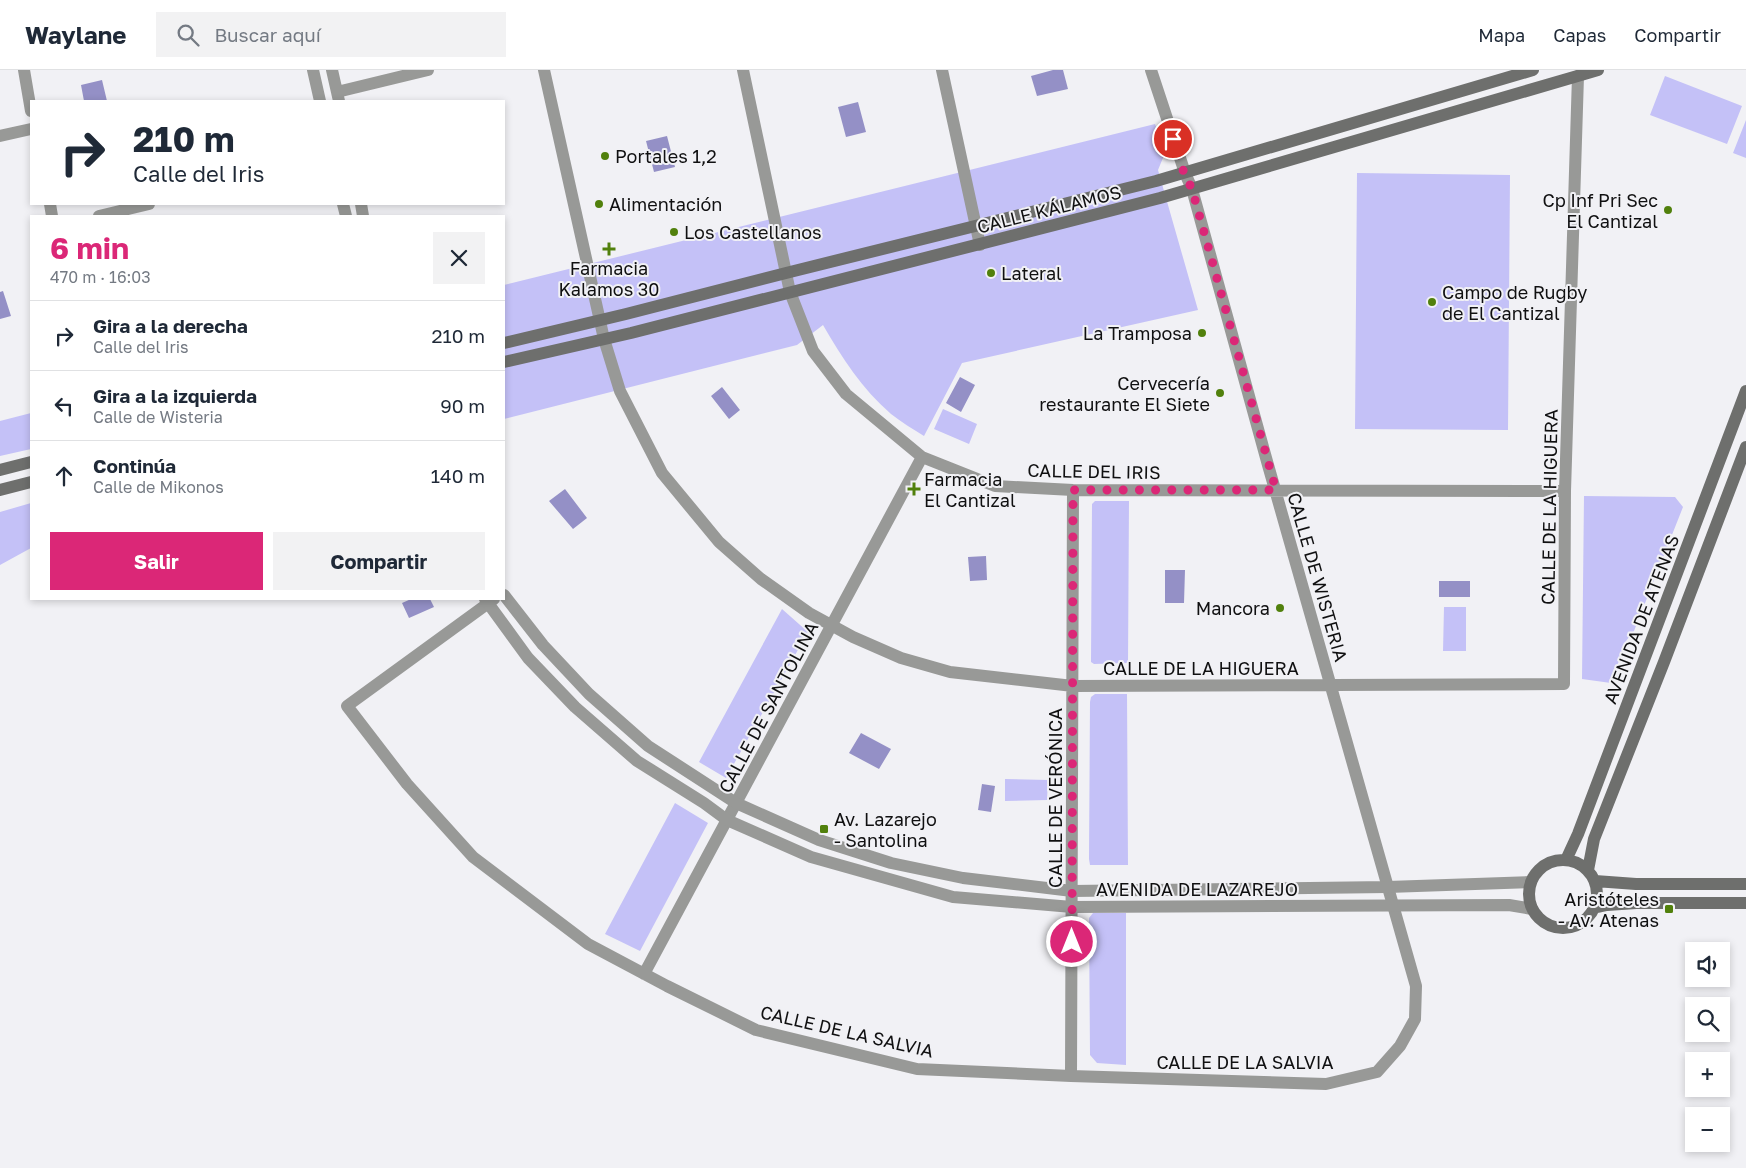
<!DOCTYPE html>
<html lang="es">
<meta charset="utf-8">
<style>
:root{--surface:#fff;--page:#f2f2f3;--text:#1f2937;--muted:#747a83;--line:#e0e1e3;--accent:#db2777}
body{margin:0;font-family:"Golos Text",sans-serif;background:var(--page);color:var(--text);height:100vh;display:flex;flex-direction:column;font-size:19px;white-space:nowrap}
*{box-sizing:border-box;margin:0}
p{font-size:16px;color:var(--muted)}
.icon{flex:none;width:28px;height:28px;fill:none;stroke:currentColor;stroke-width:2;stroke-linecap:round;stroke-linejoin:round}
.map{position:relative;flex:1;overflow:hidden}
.details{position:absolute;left:30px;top:145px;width:475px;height:385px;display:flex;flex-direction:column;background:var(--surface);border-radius:0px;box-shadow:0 2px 8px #0003}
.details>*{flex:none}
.banner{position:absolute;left:30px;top:30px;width:475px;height:105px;border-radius:0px;box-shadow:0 2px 8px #0003;background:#fff;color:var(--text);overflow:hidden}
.controls{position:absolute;left:1685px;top:872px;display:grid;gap:10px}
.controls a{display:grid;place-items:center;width:45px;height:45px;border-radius:0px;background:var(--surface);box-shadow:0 2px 8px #0003;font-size:25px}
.pin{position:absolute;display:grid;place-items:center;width:42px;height:42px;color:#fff;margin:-21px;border:2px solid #fff;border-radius:50%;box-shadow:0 1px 5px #0007}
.me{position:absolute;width:55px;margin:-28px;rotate:0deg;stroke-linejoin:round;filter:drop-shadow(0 0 4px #0008)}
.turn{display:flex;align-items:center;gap:18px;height:105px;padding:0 20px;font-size:22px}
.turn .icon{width:65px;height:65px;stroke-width:2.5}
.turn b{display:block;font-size:35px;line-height:42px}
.round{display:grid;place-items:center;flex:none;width:52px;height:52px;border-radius:0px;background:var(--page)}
.summary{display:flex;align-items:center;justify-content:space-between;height:85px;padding:0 20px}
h1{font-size:30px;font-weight:700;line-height:38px;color:var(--accent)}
.cta{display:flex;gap:10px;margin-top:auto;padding:10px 20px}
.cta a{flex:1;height:58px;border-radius:0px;background:var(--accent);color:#fff;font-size:20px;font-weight:700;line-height:58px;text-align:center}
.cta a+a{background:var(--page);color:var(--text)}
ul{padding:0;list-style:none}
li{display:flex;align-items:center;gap:15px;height:70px;padding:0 20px;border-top:1px solid var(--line)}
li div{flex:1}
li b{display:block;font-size:19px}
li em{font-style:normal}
header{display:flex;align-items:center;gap:30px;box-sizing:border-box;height:70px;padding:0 25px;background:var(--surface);border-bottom:1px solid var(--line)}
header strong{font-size:24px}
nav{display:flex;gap:28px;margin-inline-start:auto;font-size:18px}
.search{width:350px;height:45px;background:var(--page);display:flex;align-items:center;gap:12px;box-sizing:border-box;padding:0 18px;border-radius:0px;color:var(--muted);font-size:19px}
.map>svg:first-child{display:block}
.green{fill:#c4c1f7}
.water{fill:#9490c6}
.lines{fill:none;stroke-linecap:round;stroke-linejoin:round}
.minor{stroke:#989997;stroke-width:12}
.tertiary{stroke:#989997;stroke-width:12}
.secondary{stroke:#6e6f6d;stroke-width:12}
.route{stroke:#db2777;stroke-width:9;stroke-dasharray:0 16.2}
.poi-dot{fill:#51800c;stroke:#f1f1f5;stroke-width:2}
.labels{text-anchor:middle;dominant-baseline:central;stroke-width:4;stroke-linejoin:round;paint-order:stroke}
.poi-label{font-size:18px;fill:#101011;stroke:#f1f1f5;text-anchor:start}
.street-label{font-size:18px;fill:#101011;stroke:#f1f1f5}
</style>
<header>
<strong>Waylane</strong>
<div class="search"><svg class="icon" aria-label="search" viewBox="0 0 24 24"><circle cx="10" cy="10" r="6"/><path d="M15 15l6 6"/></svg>Buscar aquí</div>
<nav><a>Mapa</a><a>Capas</a><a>Compartir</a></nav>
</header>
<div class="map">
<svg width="1746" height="1098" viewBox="0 0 1746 1098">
<rect width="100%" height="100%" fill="#f1f1f5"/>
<path class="green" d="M1665,6L1742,36L1727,74L1650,45Z
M1746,50V88L1733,83Z
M1155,54L1165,83L1158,100L1198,240L962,293L924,366C913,359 901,352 891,344C862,319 842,288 823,255L797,275L504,349V215Z
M1357,103L1510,105L1508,360L1355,359Z
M943,339L977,354L969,374L934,359Z
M31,343V379L0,386V351Z
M1584,426L1675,427L1683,437L1634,561L1626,571L1611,613L1582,609Z
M1095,431H1129L1128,593L1094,594L1091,592L1092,434Z
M31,433V478L0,495V442Z
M1444,537H1466V581H1443Z
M782,539L808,562L726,708L699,692Z
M1095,624H1127L1128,795H1090L1089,789L1090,632L1091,627Z
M1005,709L1048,710L1047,730L1005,731Z
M675,733L708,753L640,881L605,864Z
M1093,843H1126V995L1097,993L1090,985L1089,848Z"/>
<path class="water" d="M1053,0H1063L1068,19L1037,26L1031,6Z
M102,10L107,31H84L81,15Z
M858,32L866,62L846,67L838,37Z
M667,66L675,97L654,102L646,71Z
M3,221L11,246L0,249V222Z
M960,307L975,315L961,342L946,333Z
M722,317L740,340L729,349L711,326Z
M565,419L587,448L573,459L549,431Z
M986,486L987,510L970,511L968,487Z
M1165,500H1185L1184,533H1165Z
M1439,511H1470V527H1439Z
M411,529H430L434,537L409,548L402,533Z
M861,663L891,679L879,699L849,683Z
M982,714L995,716L991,742L978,740Z"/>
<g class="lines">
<path class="minor" d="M24,0L31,41
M313,0L320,31
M332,0L339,31
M544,0L604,269L620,321L662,403L719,472L761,509L809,543L853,567L901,588L950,602L1073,616L1564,614L1565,421L1578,6
M743,0L790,222L813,281L846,324L922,387L995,416L1073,420L1565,421
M942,0L980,175
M337,22L428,0
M0,66L31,59
M50,134L52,146
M343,134L346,146
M361,134L363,146
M99,146L149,134
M494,529L347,636L407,714L473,787L588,874L667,916L756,960L917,999L1071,1006L1326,1014L1377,1002L1400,976L1415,949L1416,916L1268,395L1192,119L1185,103L1151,0
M644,904L922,387
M1071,1006L1073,420"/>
<path class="tertiary" d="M504,525L543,575L589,624L648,676L736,733L819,770L891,793L963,808L1072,821L1388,817L1530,812
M485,529L528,588L575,637L637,691L704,733L727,750L811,787L953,827L1072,837L1509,835L1532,839"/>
<path class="secondary" d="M504,273L626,244L786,203L1156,111L1533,0
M504,292L631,263L1160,128L1598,0
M0,400L31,392
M0,420L31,412
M1529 824a34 34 0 1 1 68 0a34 34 0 1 1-68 0Z
M1566,790L1578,764L1746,321
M1588,800L1594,769L1664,592L1746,377
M1595,811L1636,814H1746
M1593,838L1607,835L1636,833H1746"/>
</g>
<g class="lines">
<path class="route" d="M1072,872L1073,420H1276L1192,119L1184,103L1173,69"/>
</g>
<g class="poi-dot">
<circle cx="605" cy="86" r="5"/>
<circle cx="599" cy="134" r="5"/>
<circle cx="1668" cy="140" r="5"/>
<circle cx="674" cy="162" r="5"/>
<path d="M606.5 171.5h5v5h5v5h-5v5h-5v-5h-5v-5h5z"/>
<circle cx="991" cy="203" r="5"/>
<circle cx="1432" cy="232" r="5"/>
<circle cx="1202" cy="263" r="5"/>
<circle cx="1220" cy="323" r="5"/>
<path d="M911.5 411.5h5v5h5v5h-5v5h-5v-5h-5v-5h5z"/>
<circle cx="1280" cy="538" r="5"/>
<rect x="819" y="754" width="10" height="10" rx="2.5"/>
<rect x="1664" y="834" width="10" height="10" rx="2.5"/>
</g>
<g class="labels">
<g class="poi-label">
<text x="615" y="86">Portales 1,2</text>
<text x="1658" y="130" text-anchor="end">Cp Inf Pri Sec<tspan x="1658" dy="21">El Cantizal</tspan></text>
<text x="609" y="134">Alimentación</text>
<text x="684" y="162">Los Castellanos</text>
<text x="609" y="198" text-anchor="middle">Farmacia<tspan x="609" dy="21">Kalamos 30</tspan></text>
<text x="1001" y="203">Lateral</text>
<text x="1442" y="222">Campo de Rugby<tspan x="1442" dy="21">de El Cantizal</tspan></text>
<text x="1192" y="263" text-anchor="end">La Tramposa</text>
<text x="1210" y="313" text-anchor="end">Cervecería<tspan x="1210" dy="21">restaurante El Siete</tspan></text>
<text x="924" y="409">Farmacia<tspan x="924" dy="21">El Cantizal</tspan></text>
<text x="1270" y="538" text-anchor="end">Mancora</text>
<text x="834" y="749">Av. Lazarejo<tspan x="834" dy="21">- Santolina</tspan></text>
<text x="1659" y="829" text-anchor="end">Aristóteles<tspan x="1659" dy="21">- Av. Atenas</tspan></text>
</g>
<g class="street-label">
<text transform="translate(1049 139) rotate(-14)">CALLE KÁLAMOS</text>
<text transform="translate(1094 401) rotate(1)">CALLE DEL IRIS</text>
<text transform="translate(1549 437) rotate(-89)">CALLE DE LA HIGUERA</text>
<text transform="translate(1318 507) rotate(74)">CALLE DE WISTERIA</text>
<text transform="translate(1641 549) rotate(-69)">AVENIDA DE ATENAS</text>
<text x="1201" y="598">CALLE DE LA HIGUERA</text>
<text transform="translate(768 637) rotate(-62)">CALLE DE SANTOLINA</text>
<text transform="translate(1055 728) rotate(-90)">CALLE DE VERÓNICA</text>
<text x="1197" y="819">AVENIDA DE LAZAREJO</text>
<text transform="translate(847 961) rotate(13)">CALLE DE LA SALVIA</text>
<text x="1245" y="992">CALLE DE LA SALVIA</text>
</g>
</g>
</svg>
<div class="controls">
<a><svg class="icon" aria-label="sound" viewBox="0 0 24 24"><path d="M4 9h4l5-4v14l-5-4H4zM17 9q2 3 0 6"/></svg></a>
<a><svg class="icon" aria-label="search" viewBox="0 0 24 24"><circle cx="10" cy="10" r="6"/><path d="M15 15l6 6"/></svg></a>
<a>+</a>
<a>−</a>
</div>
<div class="pin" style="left:1173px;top:69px;background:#d93025"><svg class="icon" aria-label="arrive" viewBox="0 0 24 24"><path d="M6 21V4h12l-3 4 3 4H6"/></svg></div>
<svg class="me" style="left:1072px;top:872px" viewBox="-20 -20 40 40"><circle r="17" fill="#db2777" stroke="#fff" stroke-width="3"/><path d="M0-11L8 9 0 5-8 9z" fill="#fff"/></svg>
<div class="banner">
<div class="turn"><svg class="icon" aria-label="right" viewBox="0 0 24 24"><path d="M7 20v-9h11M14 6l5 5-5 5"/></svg><div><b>210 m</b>Calle del Iris</div></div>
</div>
<section class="details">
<div class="summary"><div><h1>6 min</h1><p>470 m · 16:03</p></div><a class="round"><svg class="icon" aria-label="close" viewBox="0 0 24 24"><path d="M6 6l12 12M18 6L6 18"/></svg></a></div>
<ul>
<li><svg class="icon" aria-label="right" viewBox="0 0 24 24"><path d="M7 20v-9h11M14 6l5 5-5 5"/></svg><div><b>Gira a la derecha</b><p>Calle del Iris</p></div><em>210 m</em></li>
<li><svg class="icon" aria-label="left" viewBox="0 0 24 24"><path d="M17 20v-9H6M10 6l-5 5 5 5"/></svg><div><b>Gira a la izquierda</b><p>Calle de Wisteria</p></div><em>90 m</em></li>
<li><svg class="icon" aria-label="ahead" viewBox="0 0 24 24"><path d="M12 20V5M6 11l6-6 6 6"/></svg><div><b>Continúa</b><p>Calle de Mikonos</p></div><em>140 m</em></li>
</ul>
<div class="cta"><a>Salir</a><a>Compartir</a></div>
</section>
</div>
